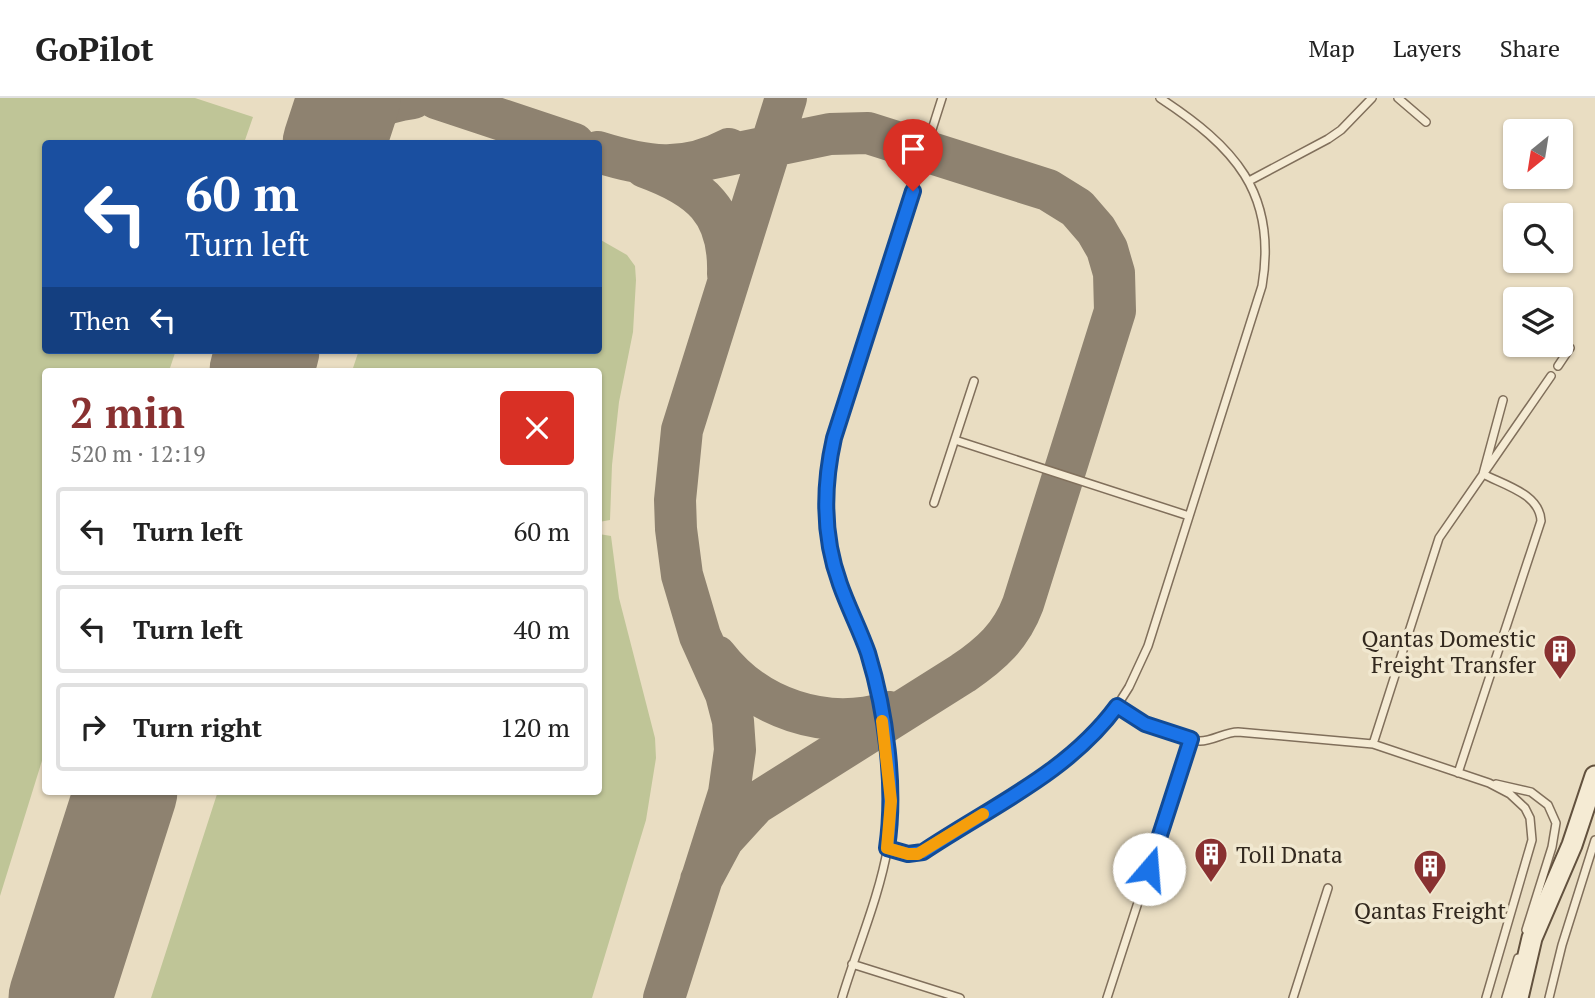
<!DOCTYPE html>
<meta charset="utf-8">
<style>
:root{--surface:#fff;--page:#f2f2f2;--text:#222;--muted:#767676;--line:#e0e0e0;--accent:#893131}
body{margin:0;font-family:"PT Serif",serif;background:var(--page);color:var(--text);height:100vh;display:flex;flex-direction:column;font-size:26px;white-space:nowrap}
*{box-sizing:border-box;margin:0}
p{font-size:23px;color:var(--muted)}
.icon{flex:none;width:38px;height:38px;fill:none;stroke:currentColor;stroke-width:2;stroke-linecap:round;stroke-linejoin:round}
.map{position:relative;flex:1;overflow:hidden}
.details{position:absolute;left:42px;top:270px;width:560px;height:427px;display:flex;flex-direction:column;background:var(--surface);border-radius:7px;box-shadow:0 2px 5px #0004}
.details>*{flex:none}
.top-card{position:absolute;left:42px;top:42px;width:560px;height:214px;border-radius:7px;box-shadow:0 2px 5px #0004;background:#1a4fa0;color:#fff;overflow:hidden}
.needle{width:46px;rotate:210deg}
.buttons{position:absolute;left:1503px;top:21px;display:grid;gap:14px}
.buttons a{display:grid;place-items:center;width:70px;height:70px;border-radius:7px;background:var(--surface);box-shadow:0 2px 5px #0004;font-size:35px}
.pin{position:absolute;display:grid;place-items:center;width:60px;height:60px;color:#fff;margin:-72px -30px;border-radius:50% 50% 50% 0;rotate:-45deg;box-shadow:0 0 7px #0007}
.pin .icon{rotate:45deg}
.me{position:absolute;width:77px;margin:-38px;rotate:18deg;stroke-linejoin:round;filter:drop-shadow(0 0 5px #0008)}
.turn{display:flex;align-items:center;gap:24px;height:147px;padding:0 28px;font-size:32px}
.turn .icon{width:91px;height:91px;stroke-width:2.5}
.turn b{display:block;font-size:49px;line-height:60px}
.then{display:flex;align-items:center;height:66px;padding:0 28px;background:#0003;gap:14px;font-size:26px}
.round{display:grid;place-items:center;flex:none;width:74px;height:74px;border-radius:7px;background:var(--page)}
.summary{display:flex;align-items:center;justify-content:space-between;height:119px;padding:0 28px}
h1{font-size:42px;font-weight:800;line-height:52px;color:var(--accent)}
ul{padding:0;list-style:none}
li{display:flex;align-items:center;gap:21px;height:88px;margin:0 14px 10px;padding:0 14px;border:4px solid var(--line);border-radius:7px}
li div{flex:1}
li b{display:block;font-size:26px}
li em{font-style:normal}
header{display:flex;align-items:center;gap:42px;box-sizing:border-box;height:98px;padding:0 35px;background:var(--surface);border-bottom:2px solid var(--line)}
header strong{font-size:33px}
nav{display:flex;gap:38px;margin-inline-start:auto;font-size:24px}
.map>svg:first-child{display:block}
.green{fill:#bfc597}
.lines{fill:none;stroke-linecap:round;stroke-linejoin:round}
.taxiway{stroke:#8e8270;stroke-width:42}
.runway{stroke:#8e8270;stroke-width:103}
.lane-casing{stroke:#806f5b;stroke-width:10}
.secondary-casing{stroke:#62513e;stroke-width:23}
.lane{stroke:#f5ebd4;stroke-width:7}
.secondary{stroke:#f5ebd4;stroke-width:19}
.route-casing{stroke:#114b97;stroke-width:18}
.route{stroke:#1a73e8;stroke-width:12}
.slow{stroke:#f59e0b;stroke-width:12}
.labels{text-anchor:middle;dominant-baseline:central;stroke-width:7;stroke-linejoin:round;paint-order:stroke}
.poi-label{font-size:23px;fill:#32281e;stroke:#f1e8d0;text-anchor:end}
</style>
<header>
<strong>GoPilot</strong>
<nav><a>Map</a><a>Layers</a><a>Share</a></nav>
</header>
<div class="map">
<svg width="1595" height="900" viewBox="0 0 1595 900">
<rect width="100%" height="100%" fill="#e9ddc2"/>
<path class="green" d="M0,0H195L253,19L244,45L46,46V252H176L169,273H46L45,653L0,798Z
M599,141L627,157L635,168L636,182L633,234L619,304L612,367L610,422L599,424L598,273H352L359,252H598Z
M599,436L611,438L619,500L655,640L656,660L646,722L592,900H151L218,693H598Z"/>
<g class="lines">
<path class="taxiway" d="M324,0L331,20V46
M436,0L574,46
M338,46C354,19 382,3 413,0
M598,54C646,69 684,75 729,51
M645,69C700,89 730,113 728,176
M716,558C756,610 825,634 889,614
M701,782L723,741L755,706L963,575C991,556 1011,538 1023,506L1115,213L1114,175L1107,151L1096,132L1077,110L1048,92L868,35L830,36L704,62
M58,900L63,886
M664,900L729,695L735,652L733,623L726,596L700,538L682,477L676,431L675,402L682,332L786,0"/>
<path class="runway" d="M334,46L349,0
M261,273L268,252
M60,900L126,693"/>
<defs>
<path id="lane" d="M1398,0L1426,24
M1249,83L1328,41L1341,32L1372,0
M1558,268L1570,250
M955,342L1189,418
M934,405L974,283
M1117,608C1140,624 1172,642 1200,643C1213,643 1225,634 1238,634L1373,646L1489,685L1510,696L1525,710L1530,720L1532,742L1486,900
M1373,646L1439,440L1551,278
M1458,675L1541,423C1540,396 1504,387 1483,376L1503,302
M1496,686L1531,694L1548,707L1556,725L1552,749L1526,832
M887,750L908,756L923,754L1045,677L1083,648L1117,608L1129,589L1148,548L1262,188C1278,94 1233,48 1160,0
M852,866L960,900
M842,900C857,850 879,800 888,748C896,695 887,636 876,585C868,550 851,519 839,485C822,437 823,389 834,340L942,0
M1107,900L1191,641
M1293,900L1328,790
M1506,900L1518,860
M1549,900L1562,847L1595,742"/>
<path id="secondary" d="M1518,900L1532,840L1572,747L1595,678"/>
</defs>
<use href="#lane" class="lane-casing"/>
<use href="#secondary" class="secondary-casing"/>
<use href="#lane" class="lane"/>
<use href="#secondary" class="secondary"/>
</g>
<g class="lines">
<defs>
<path id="route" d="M913,93L834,340C823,389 822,437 840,486C848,509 860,532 868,555C886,614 896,689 887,750L908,756L923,754C990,709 1068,675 1117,608L1145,626L1191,641L1149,771"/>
</defs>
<use href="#route" class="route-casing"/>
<use href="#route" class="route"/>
<path class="slow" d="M882,623L891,703L887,750L908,756H918L983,716"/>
</g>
<defs>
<symbol id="building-pin" viewBox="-11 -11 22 30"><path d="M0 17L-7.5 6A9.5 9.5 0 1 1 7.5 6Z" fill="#893131" stroke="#f1e8d0"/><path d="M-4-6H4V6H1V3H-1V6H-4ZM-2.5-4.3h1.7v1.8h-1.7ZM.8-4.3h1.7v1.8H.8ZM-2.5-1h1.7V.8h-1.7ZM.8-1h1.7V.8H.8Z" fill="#fff"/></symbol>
</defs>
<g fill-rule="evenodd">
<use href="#building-pin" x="1541" y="534" width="38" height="52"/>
<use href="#building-pin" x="1192" y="737" width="38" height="52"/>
<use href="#building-pin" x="1411" y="749" width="38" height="52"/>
</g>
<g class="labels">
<g class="poi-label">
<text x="1536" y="540">Qantas Domestic<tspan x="1536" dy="26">Freight Transfer</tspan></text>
<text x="1236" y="756" text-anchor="start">Toll Dnata</text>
<text x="1430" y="812" text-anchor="middle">Qantas Freight</text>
</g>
</g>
</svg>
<div class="buttons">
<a><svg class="needle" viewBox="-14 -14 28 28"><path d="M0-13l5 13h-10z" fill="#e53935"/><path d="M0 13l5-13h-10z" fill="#767676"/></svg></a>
<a><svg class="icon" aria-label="search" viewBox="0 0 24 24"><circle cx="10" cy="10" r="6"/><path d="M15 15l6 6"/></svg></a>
<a><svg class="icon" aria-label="layers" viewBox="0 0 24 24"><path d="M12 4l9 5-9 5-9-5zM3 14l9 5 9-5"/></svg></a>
</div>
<div class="pin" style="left:913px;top:93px;background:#d93025"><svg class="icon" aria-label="arrive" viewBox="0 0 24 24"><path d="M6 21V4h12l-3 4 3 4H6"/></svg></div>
<svg class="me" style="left:1149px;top:771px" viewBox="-20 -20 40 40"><circle r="19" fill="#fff"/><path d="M0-13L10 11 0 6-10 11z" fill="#1a73e8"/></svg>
<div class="top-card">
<div class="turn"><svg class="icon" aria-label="left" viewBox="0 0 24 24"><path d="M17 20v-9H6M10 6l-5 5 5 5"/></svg><div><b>60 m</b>Turn left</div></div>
<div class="then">Then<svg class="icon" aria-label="left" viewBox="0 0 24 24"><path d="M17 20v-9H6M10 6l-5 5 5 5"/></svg></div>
</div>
<section class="details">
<div class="summary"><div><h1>2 min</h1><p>520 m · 12:19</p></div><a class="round" style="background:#d93025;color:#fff"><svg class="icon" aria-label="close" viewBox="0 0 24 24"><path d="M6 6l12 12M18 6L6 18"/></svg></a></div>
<ul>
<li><svg class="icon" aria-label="left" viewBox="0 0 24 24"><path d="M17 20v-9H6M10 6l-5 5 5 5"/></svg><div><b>Turn left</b></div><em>60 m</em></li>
<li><svg class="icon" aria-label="left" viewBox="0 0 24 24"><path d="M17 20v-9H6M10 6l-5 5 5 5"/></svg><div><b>Turn left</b></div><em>40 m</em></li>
<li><svg class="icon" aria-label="right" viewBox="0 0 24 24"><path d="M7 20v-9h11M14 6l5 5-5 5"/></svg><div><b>Turn right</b></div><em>120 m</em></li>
</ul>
</section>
</div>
